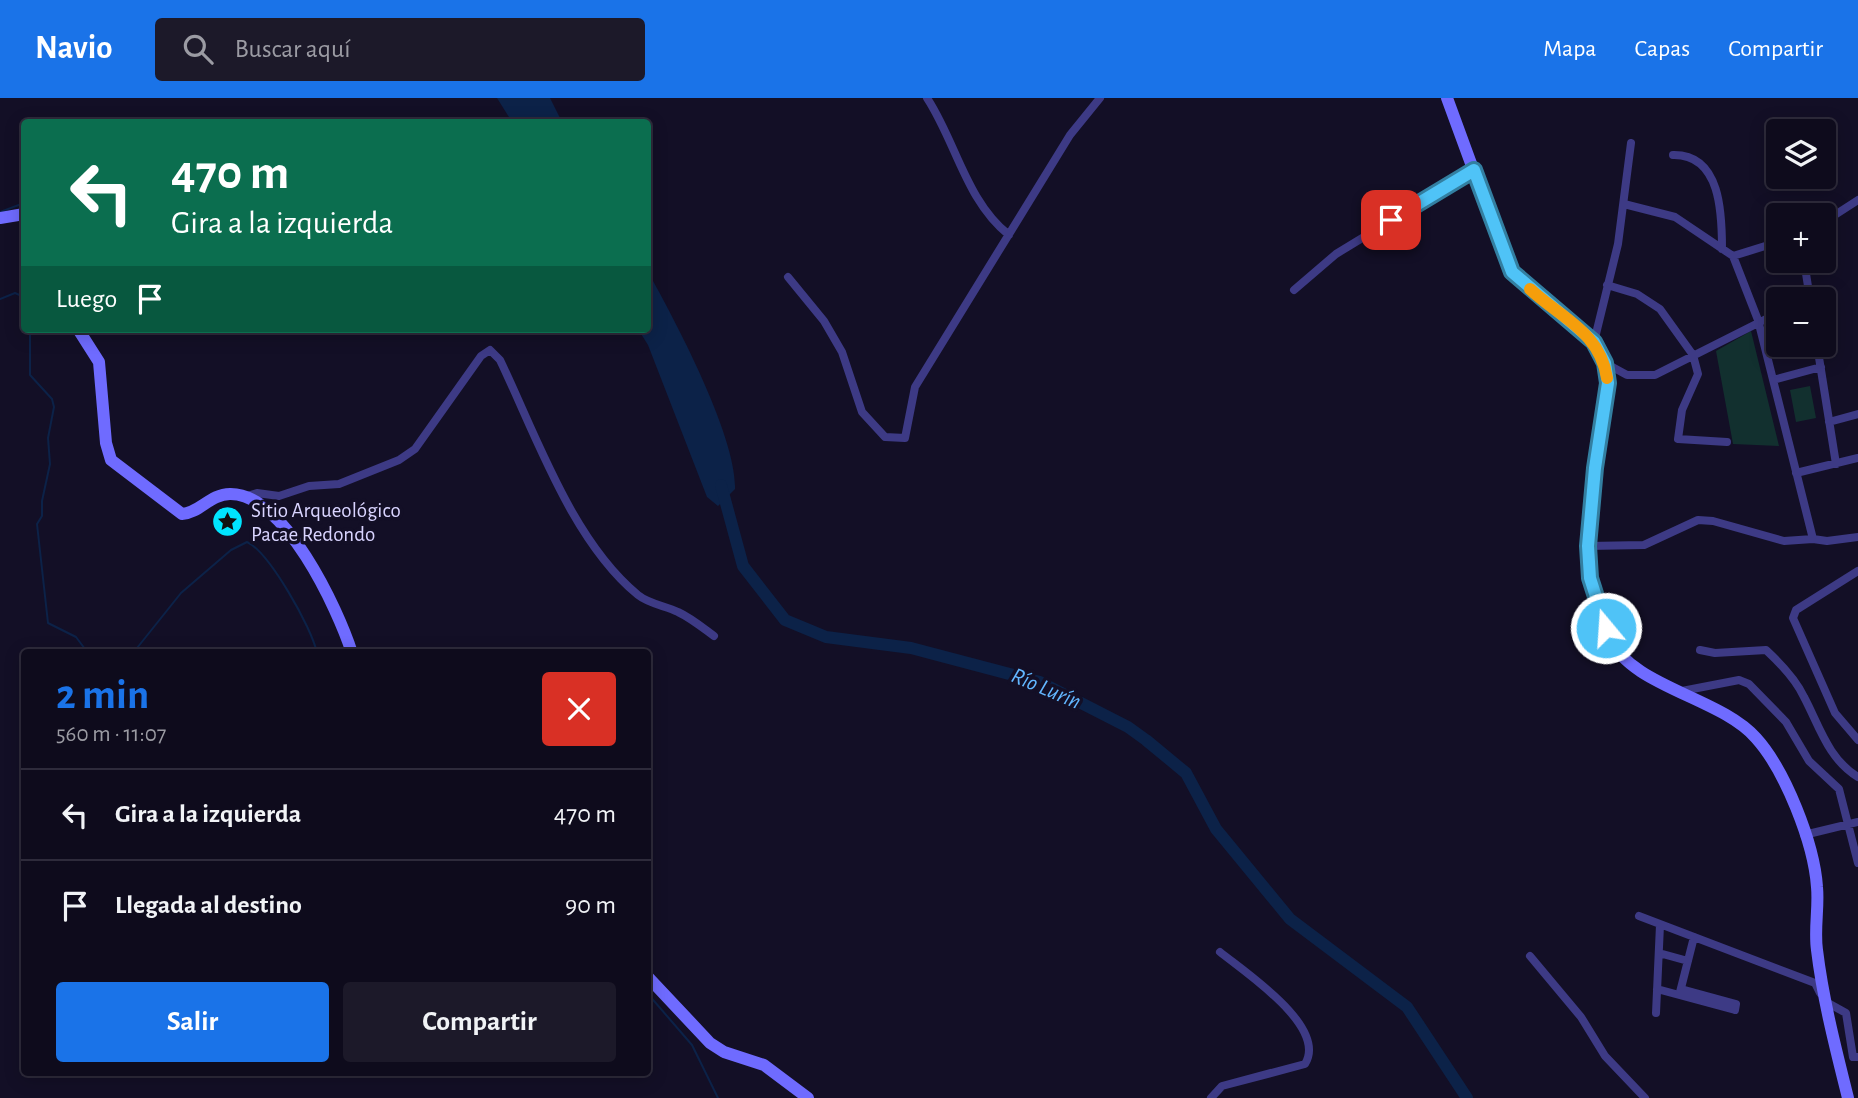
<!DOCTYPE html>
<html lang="es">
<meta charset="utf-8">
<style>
:root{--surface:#0e0b1c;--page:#1c1929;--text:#f1f3f6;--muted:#9b9ba3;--line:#2e2b3b;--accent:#1a73e8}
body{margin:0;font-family:"Alegreya Sans",sans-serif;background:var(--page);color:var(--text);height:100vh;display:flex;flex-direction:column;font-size:26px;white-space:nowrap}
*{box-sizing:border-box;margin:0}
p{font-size:23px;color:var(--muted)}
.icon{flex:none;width:38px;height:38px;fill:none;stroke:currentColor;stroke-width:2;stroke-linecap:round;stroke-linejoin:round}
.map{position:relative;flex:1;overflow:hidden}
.panel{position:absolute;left:21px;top:551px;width:630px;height:427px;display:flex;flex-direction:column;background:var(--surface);border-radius:7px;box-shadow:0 4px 18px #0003,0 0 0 2px var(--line)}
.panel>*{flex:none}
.hud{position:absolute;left:21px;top:21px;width:630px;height:214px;border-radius:7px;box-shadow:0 4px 18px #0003,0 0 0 2px var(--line);background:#0b6e4f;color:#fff;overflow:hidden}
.fabs{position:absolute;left:1766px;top:21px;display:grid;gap:14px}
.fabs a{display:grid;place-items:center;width:70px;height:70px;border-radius:7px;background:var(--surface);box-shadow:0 4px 18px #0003,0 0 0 2px var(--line);font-size:35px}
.pin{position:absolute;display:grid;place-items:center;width:60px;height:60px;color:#fff;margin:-30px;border-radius:14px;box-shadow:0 4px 10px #0006}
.me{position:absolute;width:77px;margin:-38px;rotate:342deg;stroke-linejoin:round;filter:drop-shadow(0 0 5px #0008)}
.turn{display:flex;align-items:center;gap:24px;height:147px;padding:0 35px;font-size:32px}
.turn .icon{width:91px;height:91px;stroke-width:2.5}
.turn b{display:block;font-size:49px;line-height:60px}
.then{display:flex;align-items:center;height:66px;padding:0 35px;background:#0003;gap:14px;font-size:26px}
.round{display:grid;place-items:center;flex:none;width:74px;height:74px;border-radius:7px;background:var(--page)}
.head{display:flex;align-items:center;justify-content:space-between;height:119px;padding:0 35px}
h1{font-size:42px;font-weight:700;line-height:52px;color:var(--accent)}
.cta{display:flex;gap:14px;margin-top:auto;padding:14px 35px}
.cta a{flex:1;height:80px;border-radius:7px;background:var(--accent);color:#fff;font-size:28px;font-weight:700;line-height:80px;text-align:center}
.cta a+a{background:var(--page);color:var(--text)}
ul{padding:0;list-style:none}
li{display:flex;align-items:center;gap:21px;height:91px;padding:0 35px;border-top:2px solid var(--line)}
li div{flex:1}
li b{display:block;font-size:26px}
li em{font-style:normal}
header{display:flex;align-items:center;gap:42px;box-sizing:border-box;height:98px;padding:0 35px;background:var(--accent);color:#fff}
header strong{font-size:33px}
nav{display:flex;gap:38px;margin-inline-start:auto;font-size:24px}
.search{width:490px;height:63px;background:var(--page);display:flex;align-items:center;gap:18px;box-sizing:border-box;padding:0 24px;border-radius:7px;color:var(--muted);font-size:26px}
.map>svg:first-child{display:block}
.green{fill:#12302f}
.water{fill:#0c2248}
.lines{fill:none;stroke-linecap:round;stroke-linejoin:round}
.stream{stroke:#0c2248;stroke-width:2}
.river{stroke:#0c2248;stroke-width:12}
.street{stroke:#3d3a85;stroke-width:8}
.secondary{stroke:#6f6bff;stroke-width:12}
.route-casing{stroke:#337fa1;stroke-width:18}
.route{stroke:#4fc3f7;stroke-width:12}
.slow{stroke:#f59e0b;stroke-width:12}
.labels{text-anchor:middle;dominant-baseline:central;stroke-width:7;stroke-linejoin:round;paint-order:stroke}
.poi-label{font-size:21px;fill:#d9d4ff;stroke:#130f26;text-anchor:start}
.water-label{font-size:23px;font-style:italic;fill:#62b6ff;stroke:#130f26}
</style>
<header>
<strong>Navio</strong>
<div class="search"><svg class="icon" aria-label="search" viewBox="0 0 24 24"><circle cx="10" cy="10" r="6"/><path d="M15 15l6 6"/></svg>Buscar aquí</div>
<nav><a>Mapa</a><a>Capas</a><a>Compartir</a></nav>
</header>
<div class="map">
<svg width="1858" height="1000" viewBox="0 0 1858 1000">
<rect width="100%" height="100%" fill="#130f26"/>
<path class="green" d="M1751,233L1779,348L1733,346L1716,253Z
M1810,288L1816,320L1796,324L1790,292Z"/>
<path class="water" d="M497,0H550L562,24H512Z
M648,174C675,222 737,339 735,391L718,408L707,399L648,247L638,231H648Z"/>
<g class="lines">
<path class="stream" d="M0,114L24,105
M0,201L15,195L24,199
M30,231V277L52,301L54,309L48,340L50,366L42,403V418L37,426L48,525L76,539L88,555
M133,555L181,495L231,452L247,444C269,454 312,530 317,555
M648,896L692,947L718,1000"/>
<path class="river" d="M721,387L743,468L785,522L826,539L911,550L1040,584L1128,629L1146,642L1186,675L1216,731L1290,821L1407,909L1467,1000"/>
<path class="street" d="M927,0C956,44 966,103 1009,137
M1673,57C1721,56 1722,116 1722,151
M1624,106L1675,119L1733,158L1758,222L1813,441
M1824,124L1858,102
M1733,158L1778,144
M1804,163L1810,201
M788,179L824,223L842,254L862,314L885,339L905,340L915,289L1070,37L1100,0
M1607,187L1637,196L1660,211L1693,257L1698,276L1682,312L1678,341L1727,344
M1294,192L1336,156L1474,72
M1594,244L1618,146L1631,45
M1817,247L1836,366
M1605,265L1627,277H1655L1778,215
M1773,282L1821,269
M1829,324L1858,316
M1796,375L1858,360
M247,398L257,395L279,398L309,388L339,386L399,362L415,351L481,258L490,252L500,262C536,337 572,443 638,497C649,506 666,508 678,514C691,520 703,530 714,538
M1588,448L1644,447L1698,422L1713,423L1784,443L1813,441L1827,443L1858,439
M1858,473L1796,512L1793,520L1835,615L1858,642
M1700,552L1715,555L1766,552C1780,565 1796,582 1804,599C1819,627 1828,661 1858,679
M1682,593L1739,582L1749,586L1786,624L1809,663L1839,691L1858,765
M1804,737L1858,724
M1639,818L1815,885L1820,895
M1659,855L1688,863
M1530,858L1581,919L1605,958L1645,1000
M1657,891L1735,912
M1681,891L1736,906L1735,912
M1680,894L1694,839
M1828,905L1846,915L1853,959H1858
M1656,915L1660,827
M1211,1000L1222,988L1305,966C1328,929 1246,875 1220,854"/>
<path class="secondary" d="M1447,0C1462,40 1476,80 1491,120C1498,139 1502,163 1516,178C1541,206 1595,231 1605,267C1612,292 1602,322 1598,347C1587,419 1581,472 1610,540C1631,589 1720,599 1756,640C1785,672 1814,745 1817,789C1819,810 1814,831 1817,852C1823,902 1836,952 1848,1000
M0,120L24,116
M78,231L99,264L106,345L111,362L182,416C200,415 210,396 230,396C284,395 338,511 352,555
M648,879L710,945L724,954L764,967L808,1000"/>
</g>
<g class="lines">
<defs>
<path id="route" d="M1391,122L1474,72L1512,174L1594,244L1605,265L1608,285L1595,370L1588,448L1590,480L1606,530"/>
</defs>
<use href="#route" class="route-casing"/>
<use href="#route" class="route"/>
<path class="slow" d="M1530,191C1561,220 1600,234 1607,280"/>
</g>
<defs>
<symbol id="sight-disc" viewBox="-11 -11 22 22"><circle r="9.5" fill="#00e5ff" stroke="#130f26"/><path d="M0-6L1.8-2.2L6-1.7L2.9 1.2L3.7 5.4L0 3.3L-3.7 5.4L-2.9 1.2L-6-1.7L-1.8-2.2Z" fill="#111"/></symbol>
</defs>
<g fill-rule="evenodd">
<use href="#sight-disc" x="210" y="406" width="35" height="35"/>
</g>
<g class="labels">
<g class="poi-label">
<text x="251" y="412">Sitio Arqueológico<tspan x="251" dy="24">Pacae Redondo</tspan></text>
</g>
<g class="water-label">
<text transform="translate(1046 591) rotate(23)">Río Lurín</text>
</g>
</g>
</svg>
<div class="fabs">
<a><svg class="icon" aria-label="layers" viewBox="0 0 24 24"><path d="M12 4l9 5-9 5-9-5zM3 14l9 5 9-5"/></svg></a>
<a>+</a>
<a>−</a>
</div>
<div class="pin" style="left:1391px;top:122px;background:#d93025"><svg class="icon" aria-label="arrive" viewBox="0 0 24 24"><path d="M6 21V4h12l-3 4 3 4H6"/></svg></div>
<svg class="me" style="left:1606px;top:530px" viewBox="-20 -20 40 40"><circle r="17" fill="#4fc3f7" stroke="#fff" stroke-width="3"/><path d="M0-11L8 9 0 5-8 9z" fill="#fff"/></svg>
<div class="hud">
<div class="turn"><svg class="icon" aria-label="left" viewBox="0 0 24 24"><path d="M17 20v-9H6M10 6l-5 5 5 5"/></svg><div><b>470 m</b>Gira a la izquierda</div></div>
<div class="then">Luego<svg class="icon" aria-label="arrive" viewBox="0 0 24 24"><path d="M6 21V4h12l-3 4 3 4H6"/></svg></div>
</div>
<section class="panel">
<div class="head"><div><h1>2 min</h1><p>560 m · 11:07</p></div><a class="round" style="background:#d93025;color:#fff"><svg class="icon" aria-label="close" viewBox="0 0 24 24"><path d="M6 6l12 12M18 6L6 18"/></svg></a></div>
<ul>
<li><svg class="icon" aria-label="left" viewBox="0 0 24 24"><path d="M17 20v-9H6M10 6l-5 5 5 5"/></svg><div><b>Gira a la izquierda</b></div><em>470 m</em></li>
<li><svg class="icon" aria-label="arrive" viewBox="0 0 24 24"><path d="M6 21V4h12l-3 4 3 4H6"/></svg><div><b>Llegada al destino</b></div><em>90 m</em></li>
</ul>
<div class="cta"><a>Salir</a><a>Compartir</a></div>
</section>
</div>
